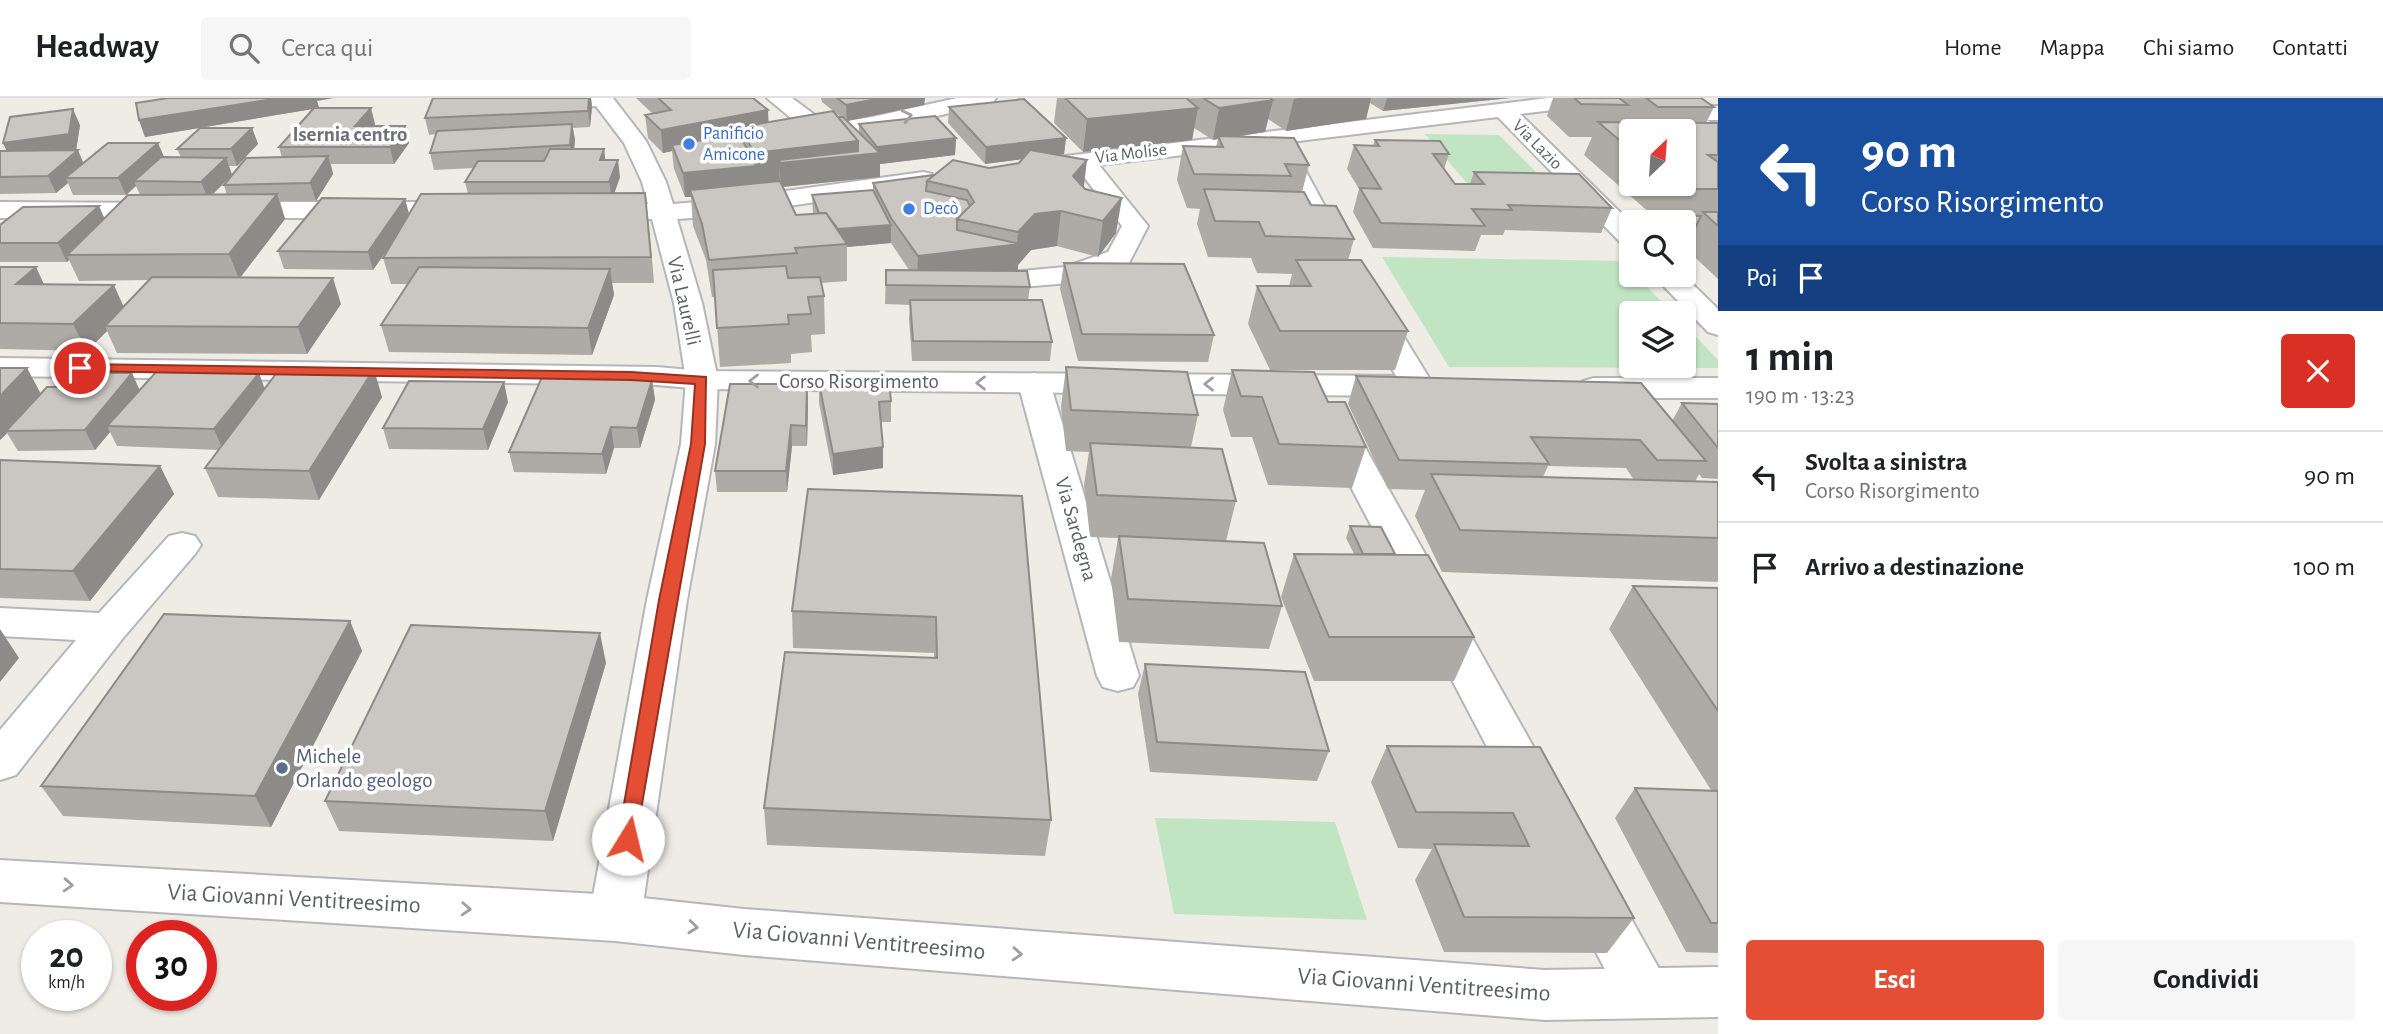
<!DOCTYPE html>
<html lang="it">
<meta charset="utf-8">
<style>
:root{--surface:#fff;--page:#f6f6f6;--text:#202124;--muted:#757577;--line:#e0e0e0;--accent:#e44e34}
body{margin:0;font-family:"Alegreya Sans",sans-serif;background:var(--page);color:var(--text);height:100vh;display:flex;flex-direction:column;font-size:26px;white-space:nowrap}
*{box-sizing:border-box;margin:0}
p{font-size:23px;color:var(--muted)}
.icon{flex:none;width:38px;height:38px;fill:none;stroke:currentColor;stroke-width:2;stroke-linecap:round;stroke-linejoin:round}
.map{position:relative;flex:1;overflow:hidden}
.side{display:flex;flex-direction:column;background:var(--surface);width:665px}
.side>*{flex:none}
.banner{background:#1a4fa0;color:#fff;overflow:hidden}
.needle{width:46px;rotate:25deg}
.fabs{position:absolute;left:1619px;top:21px;display:grid;gap:14px}
.fabs a{display:grid;place-items:center;width:77px;height:77px;border-radius:7px;background:var(--surface);box-shadow:0 2px 5px #0004;font-size:35px}
.speed{position:absolute;left:21px;top:822px;display:flex;gap:14px;font-size:35px;font-weight:700;text-align:center}
.speed>*{display:grid;place-content:center;width:91px;height:91px;border-radius:50%;background:var(--surface);box-shadow:0 2px 5px #0004;line-height:1}
.speed small{font-size:18px;font-weight:400}
.speed .limit{border:10px solid #d22;background:#fff;color:#111}
.pin{position:absolute;display:grid;place-items:center;width:60px;height:60px;color:#fff;margin:-30px;border:4px solid #fff;border-radius:50%;box-shadow:0 2px 7px #0007}
.me{position:absolute;width:77px;margin:-38px;rotate:9deg;stroke-linejoin:round;filter:drop-shadow(0 0 5px #0008)}
.turn{display:flex;align-items:center;gap:24px;height:147px;padding:0 28px;font-size:32px}
.turn .icon{width:91px;height:91px;stroke-width:2.5}
.turn b{display:block;font-size:49px;line-height:60px}
.then{display:flex;align-items:center;height:66px;padding:0 28px;background:#0003;gap:14px;font-size:26px}
.round{display:grid;place-items:center;flex:none;width:74px;height:74px;border-radius:7px;background:var(--page)}
.headline{display:flex;align-items:center;justify-content:space-between;height:119px;padding:0 28px}
h1{font-size:42px;font-weight:700;line-height:52px}
.action{display:flex;gap:14px;margin-top:auto;padding:14px 28px}
.action a{flex:1;height:80px;border-radius:7px;background:var(--accent);color:#fff;font-size:28px;font-weight:700;line-height:80px;text-align:center}
.action a+a{background:var(--page);color:var(--text)}
ul{padding:0;list-style:none}
li{display:flex;align-items:center;gap:21px;height:91px;padding:0 28px;border-top:2px solid var(--line)}
li div{flex:1}
li b{display:block;font-size:26px}
li em{font-style:normal}
header{display:flex;align-items:center;gap:42px;box-sizing:border-box;height:98px;padding:0 35px;background:var(--surface);border-bottom:2px solid var(--line)}
header strong{font-size:33px}
nav{display:flex;gap:38px;margin-inline-start:auto;font-size:24px}
.search{width:490px;height:63px;background:var(--page);display:flex;align-items:center;gap:18px;box-sizing:border-box;padding:0 24px;border-radius:7px;color:var(--muted);font-size:26px}
main{display:flex;flex:1;min-height:0}
.map>svg:first-child{display:block}
.green{fill:#c1e5c3}
.lines{fill:none;stroke-linecap:round;stroke-linejoin:round}
.minor-casing{stroke:#b4b6bb;stroke-width:4}
.tertiary-casing{stroke:#b4b6bb;stroke-width:4}
.minor{fill:#fff;fill-rule:evenodd}
.tertiary{fill:#fff;fill-rule:evenodd}
.wall{fill:#aeaaa6;fill-rule:evenodd}
.shaded-wall{fill:#8d8b87}
.building{fill:#cac6c1;stroke:#8d8b87;stroke-width:2}
.oneway{stroke:#9d9fa2}
.route{fill:#e44e34;stroke:#943322;stroke-width:2}
.shop-dot{fill:#3f7fe0;stroke:#fff;stroke-width:2.5}
.service-dot{fill:#5c6f8a;stroke:#fff;stroke-width:2.5}
.labels{text-anchor:middle;dominant-baseline:central;stroke-width:7;stroke-linejoin:round;paint-order:stroke}
.far-shop-label{font-size:18px;fill:#366cbe;stroke:#fff;text-anchor:start}
.far-street-label{font-size:18px;fill:#5c5f64;stroke:#fff}
.far-quarter-label{font-size:21px;font-weight:bold;fill:#6d7176;stroke:#fff}
.street-label{font-size:21px;fill:#5c5f64;stroke:#fff}
.service-label{font-size:21px;fill:#4e5e75;stroke:#fff;text-anchor:start}
.near-street-label{font-size:24px;fill:#5c5f64;stroke:#fff}
</style>
<header>
<strong>Headway</strong>
<div class="search"><svg class="icon" aria-label="search" viewBox="0 0 24 24"><circle cx="10" cy="10" r="6"/><path d="M15 15l6 6"/></svg>Cerca qui</div>
<nav><a>Home</a><a>Mappa</a><a>Chi siamo</a><a>Contatti</a></nav>
</header>
<main>
<div class="map">
<svg width="1718" height="936" viewBox="0 0 1718 936">
<rect width="100%" height="100%" fill="#eeece4"/>
<path class="green" d="M1425,36L1499,37L1553,91H1472Z
M1382,159L1622,163L1631,172V177H1635L1673,215H1631V268H1684V226L1718,262V270L1449,269Z
M1155,720L1335,724L1367,822L1174,816Z"/>
<g class="lines">
<defs>
<path id="minor" d="M537,0H613L646,43L666,84L673,106L721,102L923,74L932,76L935,81L932,86L923,88L721,118L677,121L702,205L718,282L715,346L687,502L641,820L633,836L615,843L597,836L589,820L647,502L681,346L686,282L674,205L652,121H594L585,118L581,113L585,108L648,106L642,84L624,45L596,8L539,12L531,11L528,6Z
M767,0H792L827,26L872,19L957,0H996L993,5L872,33L801,44L793,42L790,37L793,32L803,30Z
M1548,0H1613L1610,5L1602,6L1520,16L1631,125V148L1622,146L1498,19L1290,44L1349,153L1346,159L1336,161L1326,159L1323,153L1268,47L1099,67L1148,128L1129,165L1069,185L998,191L988,189L984,183L988,177L998,175L1065,169L1108,154L1122,128L1077,70L1032,75L1024,73L1020,68L1024,63Z
M1682,8H1718V22H1707L1718,29V46L1710,44L1674,20L1671,15L1674,10Z
M0,104L166,105L175,108L179,113L175,118L166,121L0,120Z
M230,104H463L472,107L476,112L472,117L463,120H230L221,117L217,112L221,107Z
M1653,177H1683L1718,211V237L1708,234Z
M1373,204L1383,207L1388,213L1434,288L1429,295L1418,298L1407,295L1402,288L1358,213L1363,207Z
M1034,275L1045,278L1050,285L1139,578L1133,589L1118,593L1103,589L1097,578L1018,285L1023,278Z
M1335,316L1347,319L1352,326L1552,682L1558,695L1552,708L1535,714L1518,708L1318,326L1323,319Z
M182,435L195,438L201,447L195,456L123,540L16,677L0,682V632L76,542L0,538V510L99,515L169,438Z
M1591,774L1609,781L1672,894L1664,912L1645,919L1626,912L1566,796L1573,781Z"/>
<path id="tertiary" d="M0,260L657,269L702,273L1404,278L1415,281L1420,288L1415,295L1404,298L702,291L657,287L0,278Z
M1594,280H1718V300H1594L1583,297L1578,290L1583,283Z
M0,762L615,797L744,811L1545,872L1718,869V919L1545,922L744,857L615,843L0,804Z"/>
</defs>
<use href="#minor" class="minor-casing"/>
<use href="#tertiary" class="tertiary-casing"/>
<use href="#minor" class="minor"/>
<use href="#tertiary" class="tertiary"/>
</g>
<path class="wall" d="M433,0H591L592,9L590,29L573,30L575,42L574,51H604L605,62L620,79L614,95H645L654,185H612L614,197L592,257L389,254L381,227L408,186H391L383,160L393,144L373,172L284,171L278,153L409,116L468,96L465,84L474,70L434,72L430,55L436,36L429,37L425,20Z
M636,0H753L769,24L841,19L822,4L821,0H925L924,7L847,23L859,35V26L956,40L955,57L880,66V79L783,89L796,117L813,116L812,97L873,92V85L989,70L1019,65L1022,61L985,66L948,25L949,9L1066,40L1064,56L1059,57L1116,135L1098,159L1057,148L1031,152L1018,167V172L1009,173L1030,189L1028,202L1052,244L1050,263H912L909,221L910,207L885,206L886,172H909L891,145L847,149V183L821,185L824,198L825,236L811,237L812,254L791,256V265L720,269L715,199H712L706,162L693,128L691,99H685L674,71L672,53L663,55L648,40L645,17L653,16Z
M1057,0H1510L1383,13L1370,5L1366,21L1286,33L1268,21L1265,34L1235,39L1309,67L1302,94L1311,107L1354,141L1348,162L1408,233L1395,272H1270L1248,226L1257,188H1289L1292,176L1257,175L1251,160L1208,159L1197,126L1200,111L1187,110L1177,82L1183,48L1216,49L1218,41L1213,42L1194,30L1192,42L1083,54L1054,25Z
M1553,0H1701L1714,9L1706,25H1718V181L1685,150L1686,148H1684V124H1660L1584,57L1592,39H1569L1547,18ZM1631,33L1684,86H1631Z
M317,3L319,10L375,26L373,28H405L409,45L394,66H331L333,76L316,103H280L285,121L240,180L341,206L307,256L117,255L107,233L87,253L0,251V169L44,186L124,208L148,182L79,183L69,162L67,164H0V127L104,121L140,97L136,88L126,97H73L68,85L56,95L0,96V53H7L3,45L80,27L76,52L83,65L164,59H181L177,51L252,30L258,46L237,68H229L232,77L282,60L279,49L312,11L145,39L139,22ZM232,77L224,87L227,97H212Z
M1375,42L1449,56L1444,71L1455,86H1470L1474,74L1612,110L1601,135L1505,132L1503,137H1481L1475,153L1373,150L1353,114L1359,91L1347,71L1354,47L1373,48Z
M1064,165L1214,237L1208,264L1078,263L1060,191Z
M1066,269L1198,317L1191,349L1236,403L1226,443L1282,508L1269,551L1119,544L1111,481L1118,440L1090,439L1084,387L1089,354L1066,353L1061,309Z
M0,270H27L40,296L140,292L259,275L265,291L382,299L319,402L218,399L205,370L219,352L117,348L110,334L95,352L18,353L7,335L0,342Z
M1232,272L1328,304L1366,349L1352,390L1268,387L1252,339H1231L1223,312Z
M1356,278L1672,323L1682,305L1718,306V381L1702,380L1699,376L1695,384H1718V484L1442,474L1415,418L1425,392L1388,391L1348,306ZM1548,368L1626,370L1634,382L1543,379Z
M652,282L655,302L640,350H614L606,376L514,374L509,354Z
M819,285L891,303V324H881L883,349V370L833,377L819,305Z
M807,286L808,306L807,348H792L787,394H717L715,373Z
M508,304L488,352L389,351L383,330Z
M0,362L160,368L174,396L90,503L0,500Z
M1022,398L1051,722L1045,758L767,747L764,710L934,560V555L793,550L792,513Z
M1350,428L1395,456L1474,539L1454,583H1314L1281,499L1294,456H1354L1346,440Z
M1633,488L1718,490V855L1686,854L1615,720L1635,690L1711,692L1609,531Z
M350,523L362,553L271,729L63,718L41,688Z
M606,565L553,743L339,733L325,703Z
M1145,566L1329,653L1317,683L1150,674L1138,596Z
M1387,648L1540,649L1634,820L1607,855L1444,854L1415,782L1432,751L1398,750L1371,684Z"/>
<path class="shaded-wall" d="M280,0H334L317,3L319,10L145,39L139,22Z
M589,0H591L592,9L590,29L588,13Z
M881,0H925L924,7L847,23L846,7Z
M1299,0H1371L1366,21L1286,33L1294,1Z
M1387,0H1510L1383,13Z
M1273,2L1265,34L1220,41L1218,38V41L1213,42L1219,10Z
M371,10L375,26L360,45L355,28Z
M1198,10L1192,42L1083,54L1087,21Z
M73,11L80,27L76,53L11,62L3,45Z
M768,12L769,34L740,29L741,40L672,47V53L663,55L661,32Z
M572,26L575,42L573,64L570,47Z
M405,28L409,45L394,66L390,49Z
M252,30L258,46L237,68L231,51Z
M956,40L955,57L880,66V79L781,89L779,62L780,86L690,92L691,99H685L683,75L755,68L754,55L858,43L877,56V49Z
M1066,40L1064,56L985,66L986,49Z
M158,45L165,61L134,83L136,88L126,97L118,80Z
M604,51L606,68L600,62Z
M78,52L85,69L65,80L68,85L56,95L48,78Z
M328,58L333,76L316,103L310,85Z
M226,60L232,77L208,101L201,84Z
M618,62L620,79L612,102L609,84Z
M1087,62L1083,96L1073,78Z
M645,95L648,120L654,185L651,159Z
M277,96L285,121L239,181L229,156Z
M1122,100L1116,135L1098,159L1103,123Z
M405,101L410,119L373,172L368,154Z
M99,108L107,126L67,157L69,162L67,164L58,145Z
M1061,113L1057,148L1031,152L1018,167V172L917,184L918,158L1017,147L1018,134L1035,116Z
M891,127V145L847,149V146L827,132Z
M36,169L48,195L16,186Z
M610,171L614,197L592,257L588,230Z
M333,180L341,206L307,256L298,229Z
M114,187L126,214L105,228L107,233L87,253L73,226Z
M27,270L42,298L6,333L7,335L0,342V298Z
M374,271L382,299L319,402L309,373Z
M132,275L141,295L107,328L110,334L95,352L85,332Z
M259,275L266,296L223,352L214,331Z
M652,282L655,302L640,350L637,330Z
M504,284L508,304L488,352L483,331Z
M807,286L808,306L807,348L806,328Z
M791,327L792,348L787,394L786,373Z
M611,329L614,350L606,376L602,356Z
M883,349V370L833,377V356Z
M160,368L174,396L90,503L73,473Z
M350,523L362,553L271,729L255,698Z
M0,531L19,560L0,584Z
M600,535L606,565L553,743L545,713Z"/>
<path class="building" d="M168,0H280L139,22L136,5Z
M433,0H589L588,13L425,20Z
M658,0H753L768,12L661,32L645,17L671,12Z
M837,0H881L846,7Z
M1065,0H1186L1198,10L1087,21Z
M1203,0H1270L1273,2L1219,10Z
M1574,0H1619L1628,7L1581,6Z
M1646,0H1701L1714,9H1658Z
M1024,1L1066,40L986,49L949,9Z
M314,10H371L355,28H405L390,49H279Z
M73,11L69,36L3,45L10,19Z
M833,13L858,43L754,55L740,29Z
M935,18L956,40L877,49L859,26Z
M838,19H843L880,55L780,65L779,62L858,53V43Z
M1598,24L1718,25V57H1708L1718,64V91H1679L1673,86H1684V33H1631V52Z
M572,26L570,47L430,55L437,33Z
M200,30H252L231,51H177Z
M739,36L756,68L683,75L672,47Z
M1218,38L1294,40L1309,67L1285,66L1291,78L1194,76L1183,48L1223,49Z
M1375,42L1440,43L1449,56H1433L1455,86H1484L1474,74L1579,76L1612,110L1508,107L1512,112L1472,111L1485,128L1381,125L1360,90L1381,91L1354,47L1379,48Z
M108,45H158L118,80H65Z
M550,51H604L600,62H618L609,84H465L478,63H544Z
M78,52L48,78L0,79V53Z
M1030,52L1087,62L1073,78L1085,91L1122,100L1103,123L1061,113L1035,116L1018,134L957,121L974,104L967,92L927,83L953,62L989,70L1019,65Z
M328,58L310,85L224,87L246,60Z
M161,59L226,60L201,84L134,83Z
M934,77L927,83L926,93L967,102L970,108L957,121V132L1020,146L918,158L891,120L873,85Z
M780,83L796,117L826,115L847,146L795,150L797,155L709,162L702,126L690,92Z
M1204,91L1304,94L1311,107L1336,108L1354,141L1265,138L1259,124L1215,123Z
M873,92L891,127L838,131L826,115H819L812,97Z
M645,95L651,159L383,160L421,96Z
M277,96L229,156L67,157L128,97Z
M322,100L405,101L368,154L278,153Z
M99,108L58,145H0V127L23,109Z
M1703,114H1718V128Z
M1678,117L1701,118L1695,130L1691,129Z
M1296,162H1361L1408,233H1280L1257,188H1311Z
M1064,165L1184,166L1214,237L1082,236Z
M786,168L788,180L820,179L824,198L808,199L811,216L788,217L789,226L717,230L713,172Z
M0,169H36L16,186L114,187L73,226L0,225Z
M419,169L610,171L588,230L381,227Z
M886,172L1027,173L1030,189L886,187Z
M152,179L333,180L298,229L105,228Z
M910,202H1042L1052,244L913,243Z
M281,269L374,271L309,373L205,370Z
M1066,269L1187,274L1198,317L1071,312Z
M0,270H27L0,298Z
M1232,272L1314,274L1328,304H1345L1366,349L1279,346L1262,299L1241,298Z
M157,273L259,275L214,331L107,328Z
M81,275H132L85,332L6,333L47,289H69Z
M1356,278L1641,285L1706,363L1657,362L1640,342L1531,339L1549,366L1399,362Z
M542,279L652,282L637,330L611,329L602,356L509,354Z
M409,283L504,284L483,331L383,330Z
M889,284L891,303L879,304L883,349L833,356L819,285Z
M730,286H807L806,328L791,327L786,373H715Z
M1682,305L1718,306V350Z
M1090,345L1222,351L1236,403L1097,397Z
M0,362L160,368L73,473L0,471Z
M1431,376L1718,384V440L1460,432Z
M808,391L1022,398L1051,722L764,710L785,554L937,560L936,519L792,513Z
M1350,428L1381,429L1395,456H1363Z
M1119,438L1264,445L1282,508L1128,501Z
M1294,456L1428,457L1474,539H1329Z
M1633,488L1718,490V613Z
M164,516L350,523L255,698L41,688Z
M411,527L600,535L545,713L325,703Z
M1145,566L1305,574L1329,653L1157,644Z
M1387,648L1540,649L1634,820L1464,819L1434,746L1529,748L1513,715L1416,714Z
M1635,690L1718,693V825H1711Z"/>
<defs><path id="oneway-chevron" d="M-2-3.5L2.5 0L-2 3.5" fill="none" stroke-width="1.6" stroke-linecap="round" stroke-linejoin="round" transform="scale(1.75)"/></defs>
<g class="oneway">
<use href="#oneway-chevron" transform="translate(907 18) rotate(-13)"/>
<use href="#oneway-chevron" transform="translate(754 283) rotate(-180)"/>
<use href="#oneway-chevron" transform="translate(981 285) rotate(-180)"/>
<use href="#oneway-chevron" transform="translate(1209 286) rotate(-180)"/>
<use href="#oneway-chevron" transform="translate(68 787) rotate(4)"/>
<use href="#oneway-chevron" transform="translate(466 811) rotate(3)"/>
<use href="#oneway-chevron" transform="translate(693 829) rotate(6)"/>
<use href="#oneway-chevron" transform="translate(1017 856) rotate(4)"/>
</g>
<path class="route" d="M80,266L631,274L706,279L705,346L635,746L628,749L621,746L618,741L659,502L691,346L695,286L631,282L76,273L74,270Z"/>
<g class="shop-dot">
<circle cx="689" cy="46" r="7"/>
<circle cx="909" cy="111" r="7"/>
</g>
<circle class="service-dot" cx="282" cy="670" r="7"/>
<g class="labels">
<g class="far-shop-label">
<text x="703" y="36">Panificio<tspan x="703" dy="21">Amicone</tspan></text>
<text x="923" y="111">Decò</text>
</g>
<g class="far-street-label">
<text transform="translate(1537 47) rotate(45)">Via Lazio</text>
<text transform="translate(1131 56) rotate(-7)">Via Molise</text>
</g>
<g class="far-quarter-label">
<text x="350" y="36">Isernia centro</text>
</g>
<g class="street-label">
<text transform="translate(684 203) rotate(77)">Via Laurelli</text>
<text x="859" y="283">Corso Risorgimento</text>
<text transform="translate(1076 431) rotate(74)">Via Sardegna</text>
</g>
<g class="service-label">
<text x="296" y="658">Michele<tspan x="296" dy="24">Orlando geologo</tspan></text>
</g>
<g class="near-street-label">
<text transform="translate(294 801) rotate(3)">Via Giovanni Ventitreesimo</text>
<text transform="translate(859 843) rotate(5)">Via Giovanni Ventitreesimo</text>
<text transform="translate(1424 887) rotate(4)">Via Giovanni Ventitreesimo</text>
</g>
</g>
</svg>
<div class="fabs">
<a><svg class="needle" viewBox="-14 -14 28 28"><path d="M0-13l5 13h-10z" fill="#e53935"/><path d="M0 13l5-13h-10z" fill="#757577"/></svg></a>
<a><svg class="icon" aria-label="search" viewBox="0 0 24 24"><circle cx="10" cy="10" r="6"/><path d="M15 15l6 6"/></svg></a>
<a><svg class="icon" aria-label="layers" viewBox="0 0 24 24"><path d="M12 4l9 5-9 5-9-5zM3 14l9 5 9-5"/></svg></a>
</div>
<div class="speed"><div>20<small>km/h</small></div><div class="limit">30</div></div>
<div class="pin" style="left:80px;top:270px;background:#d93025"><svg class="icon" aria-label="arrive" viewBox="0 0 24 24"><path d="M6 21V4h12l-3 4 3 4H6"/></svg></div>
<svg class="me" style="left:628px;top:741px" viewBox="-20 -20 40 40"><circle r="19" fill="#fff"/><path d="M0-13L10 11 0 6-10 11z" fill="#e44e34"/></svg>
</div>
<section class="side">
<div class="banner">
<div class="turn"><svg class="icon" aria-label="left" viewBox="0 0 24 24"><path d="M17 20v-9H6M10 6l-5 5 5 5"/></svg><div><b>90 m</b>Corso Risorgimento</div></div>
<div class="then">Poi<svg class="icon" aria-label="arrive" viewBox="0 0 24 24"><path d="M6 21V4h12l-3 4 3 4H6"/></svg></div>
</div>
<div class="headline"><div><h1>1 min</h1><p>190 m · 13:23</p></div><a class="round" style="background:#d93025;color:#fff"><svg class="icon" aria-label="close" viewBox="0 0 24 24"><path d="M6 6l12 12M18 6L6 18"/></svg></a></div>
<ul>
<li><svg class="icon" aria-label="left" viewBox="0 0 24 24"><path d="M17 20v-9H6M10 6l-5 5 5 5"/></svg><div><b>Svolta a sinistra</b><p>Corso Risorgimento</p></div><em>90 m</em></li>
<li><svg class="icon" aria-label="arrive" viewBox="0 0 24 24"><path d="M6 21V4h12l-3 4 3 4H6"/></svg><div><b>Arrivo a destinazione</b></div><em>100 m</em></li>
</ul>
<div class="action"><a>Esci</a><a>Condividi</a></div>
</section>
</main>
